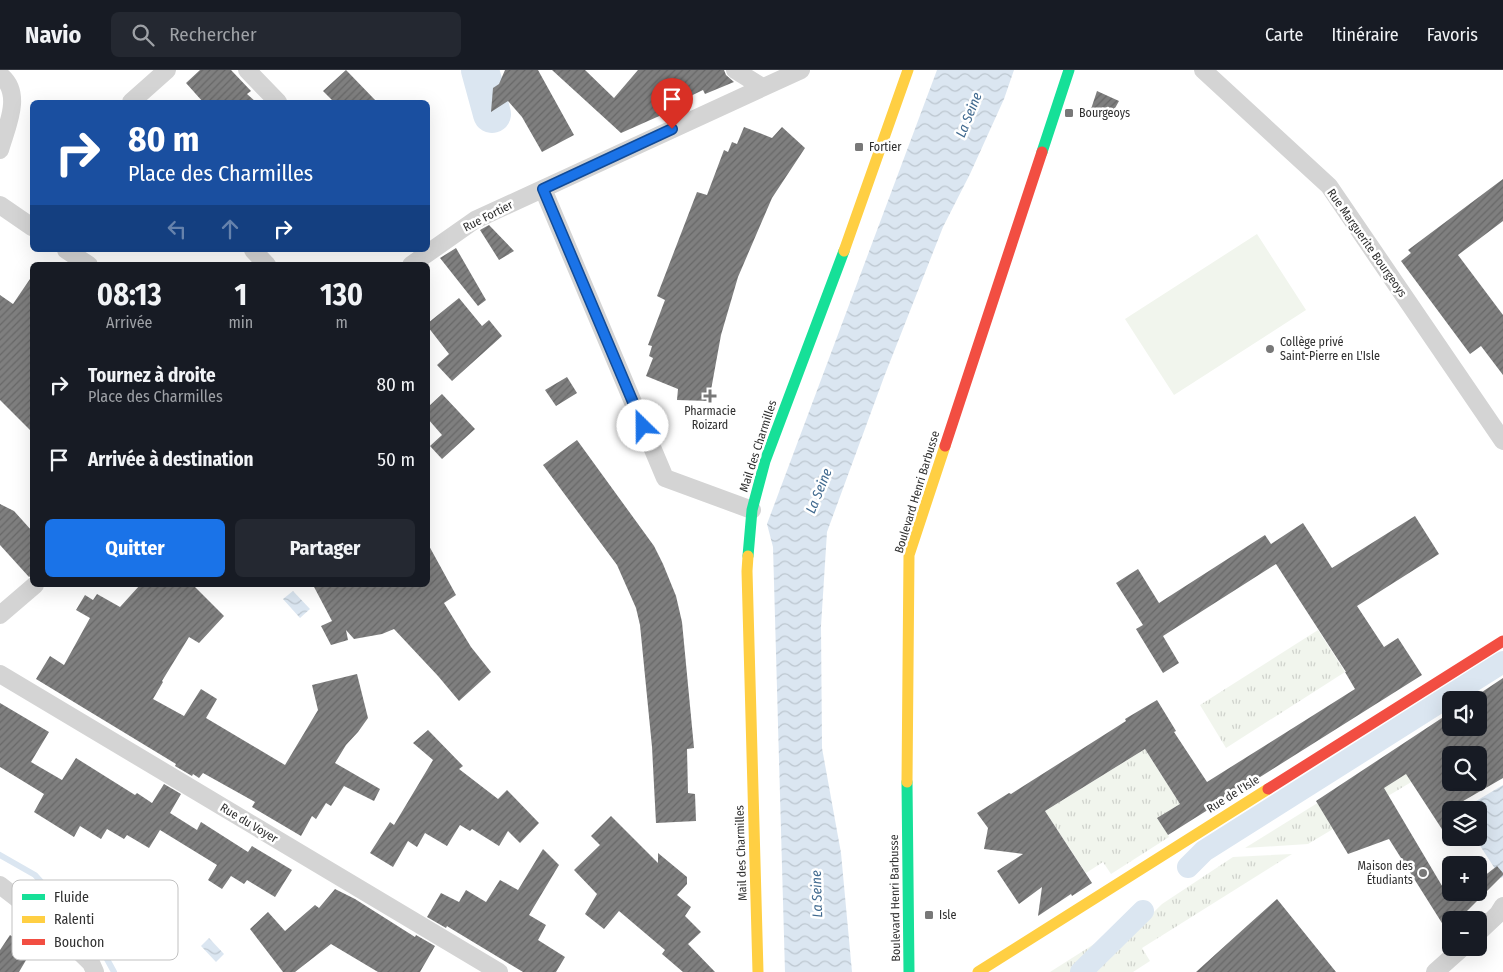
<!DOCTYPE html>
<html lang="fr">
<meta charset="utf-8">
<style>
:root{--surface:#171b24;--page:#242831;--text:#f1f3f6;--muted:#9ea1a6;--line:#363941;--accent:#1a73e8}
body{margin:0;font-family:"Fira Sans Condensed",sans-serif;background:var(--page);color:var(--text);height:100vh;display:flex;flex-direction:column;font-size:19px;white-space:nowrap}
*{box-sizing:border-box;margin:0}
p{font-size:16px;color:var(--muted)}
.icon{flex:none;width:28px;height:28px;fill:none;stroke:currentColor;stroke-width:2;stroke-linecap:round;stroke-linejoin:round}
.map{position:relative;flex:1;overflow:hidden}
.panel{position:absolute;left:30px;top:192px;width:400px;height:325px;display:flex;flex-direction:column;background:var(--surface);border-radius:8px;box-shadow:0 5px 20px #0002}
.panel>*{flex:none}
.hud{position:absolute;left:30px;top:30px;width:400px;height:152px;border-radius:8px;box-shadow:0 5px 20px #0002;background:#1a4fa0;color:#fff;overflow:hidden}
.buttons{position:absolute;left:1442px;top:621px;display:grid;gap:10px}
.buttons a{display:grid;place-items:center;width:45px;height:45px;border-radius:8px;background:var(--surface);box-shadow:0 5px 20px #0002;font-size:25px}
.pin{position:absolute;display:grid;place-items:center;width:42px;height:42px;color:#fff;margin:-51px -21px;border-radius:50% 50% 50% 0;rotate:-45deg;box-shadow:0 0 5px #0007}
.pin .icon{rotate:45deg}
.me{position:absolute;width:55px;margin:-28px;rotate:337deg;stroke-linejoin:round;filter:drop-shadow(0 0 4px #0008)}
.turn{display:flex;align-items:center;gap:18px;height:105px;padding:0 15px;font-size:22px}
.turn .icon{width:65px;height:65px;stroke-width:2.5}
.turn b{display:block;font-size:35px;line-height:42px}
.lanes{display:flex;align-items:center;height:48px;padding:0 15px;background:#0003;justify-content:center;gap:25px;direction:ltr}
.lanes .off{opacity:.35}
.eta{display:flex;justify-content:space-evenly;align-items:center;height:85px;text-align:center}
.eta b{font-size:30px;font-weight:700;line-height:35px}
.button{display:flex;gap:10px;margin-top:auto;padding:10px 15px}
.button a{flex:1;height:58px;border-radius:8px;background:var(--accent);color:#fff;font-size:20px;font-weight:700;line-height:58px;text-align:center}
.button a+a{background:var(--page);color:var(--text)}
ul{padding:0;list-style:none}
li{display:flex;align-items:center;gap:15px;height:75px;padding:0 15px}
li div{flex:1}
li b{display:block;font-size:19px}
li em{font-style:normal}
header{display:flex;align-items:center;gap:30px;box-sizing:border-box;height:70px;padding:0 25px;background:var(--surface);border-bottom:1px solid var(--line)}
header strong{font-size:24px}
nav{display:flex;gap:28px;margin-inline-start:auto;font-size:18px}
.search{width:350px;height:45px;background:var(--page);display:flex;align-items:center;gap:12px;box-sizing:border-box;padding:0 18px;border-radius:8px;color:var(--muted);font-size:19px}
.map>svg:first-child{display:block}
.grass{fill:url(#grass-tufts)}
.pitch{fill:#f1f5ed}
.water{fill:url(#water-waves)}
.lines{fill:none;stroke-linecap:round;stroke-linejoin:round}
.stream{stroke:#dbe6f1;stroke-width:6}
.canal{stroke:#dbe6f1;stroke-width:22}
.river{stroke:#dbe6f1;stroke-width:38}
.building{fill:url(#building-hatch);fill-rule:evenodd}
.street{stroke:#d4d4d4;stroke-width:18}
.fast{stroke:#16e098;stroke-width:11}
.slow{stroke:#ffcf43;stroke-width:11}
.jam{stroke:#f24e42;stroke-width:11}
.route-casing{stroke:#114b97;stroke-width:12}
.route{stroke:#1a73e8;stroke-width:9}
.poi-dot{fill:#787878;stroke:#fff;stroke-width:2}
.labels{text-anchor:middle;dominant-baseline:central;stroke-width:5;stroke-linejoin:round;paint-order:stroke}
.poi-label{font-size:12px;fill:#303030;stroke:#fff;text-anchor:start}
.street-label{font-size:12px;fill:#303030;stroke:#fff}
.water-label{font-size:14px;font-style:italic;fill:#416a8f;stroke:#fff}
.key{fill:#fff;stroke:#c1c1c1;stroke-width:1}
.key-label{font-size:14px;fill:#303030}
</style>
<header>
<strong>Navio</strong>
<div class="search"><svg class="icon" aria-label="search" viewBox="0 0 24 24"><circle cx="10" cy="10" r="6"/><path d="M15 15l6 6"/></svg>Rechercher</div>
<nav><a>Carte</a><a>Itinéraire</a><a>Favoris</a></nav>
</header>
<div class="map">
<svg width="1503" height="902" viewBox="0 0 1503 902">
<defs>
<pattern id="grass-tufts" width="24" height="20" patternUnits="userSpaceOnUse" patternTransform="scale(1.25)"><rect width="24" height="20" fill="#f1f5ed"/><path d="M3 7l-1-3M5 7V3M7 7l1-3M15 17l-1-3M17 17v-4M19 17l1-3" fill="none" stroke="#cfd2cc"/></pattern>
<pattern id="water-waves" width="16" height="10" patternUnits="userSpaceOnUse" patternTransform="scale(1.25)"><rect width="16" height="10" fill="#dbe6f1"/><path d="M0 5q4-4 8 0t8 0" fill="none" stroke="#bcc6cf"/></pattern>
<pattern id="building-hatch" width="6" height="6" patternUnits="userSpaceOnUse" patternTransform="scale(1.25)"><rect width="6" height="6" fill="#7f7f7f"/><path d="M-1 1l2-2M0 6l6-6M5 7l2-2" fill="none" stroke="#686868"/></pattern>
</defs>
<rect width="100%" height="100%" fill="#fff"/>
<path class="grass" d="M1318,560L1345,602L1226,678L1200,635Z
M1406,678L1423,705L1308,774L1245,778Z
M1145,679L1180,734L1158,748L1169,767L1111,804L1103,792L1086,803L1045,741Z
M1292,784L1142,878L1150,891L1133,902H1093L1162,834L1233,787Z
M1113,862L1071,902H1050Z"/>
<path class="pitch" d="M1257,164L1306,240L1174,325L1125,249Z"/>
<path class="water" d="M937,0H1014L1004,29L970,104L943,157L884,307L827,462L821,556L822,678L841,783L852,902H785L773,477L767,454Z
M293,521L310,539L300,548L283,529Z
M1503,715V807L1501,808L1475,768H1479V740H1461Z
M209,868L224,884L216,892L201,876Z"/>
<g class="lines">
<path class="stream" d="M0,785L35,805L102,880L114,902"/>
<path class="canal" d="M1188,797L1204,781L1503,592
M1081,902L1143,841"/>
<path class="river" d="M480,0L492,44"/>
</g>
<path class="building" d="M200,0H231L251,21L247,24L256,32H203L186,13Z
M346,0L377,32H334L323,21Z
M505,0H538L574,65L542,82L522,47L508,31L491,42L493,18L499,14Z
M552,0H585L614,28L638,0H724L726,5L734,12L705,24L703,20L674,34L675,39L621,63Z
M1097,21L1119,31L1109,49L1091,39Z
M744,57L772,68L782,57L805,78L772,128L738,207L721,265L709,331L677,330L678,319L646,306L653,288L649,286L652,276L648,275L665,230L657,226L697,122L707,125L724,80L728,82L732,72L737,74Z
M1503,109V151L1458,185L1503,245V305L1481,276L1470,284L1401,191L1411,183L1408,180Z
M489,155L514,181L499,190L480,160Z
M456,178L486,230L478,236L440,188Z
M32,206V362L0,330V225L13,234Z
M459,228L482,256L489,250L502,266L452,311L437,295L449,284L428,257V253Z
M567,307L577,323L556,336L545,320Z
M442,324L475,359L442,389L430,376L442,365L428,349V337Z
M577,370L654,476L663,494L676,526L682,552L694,678L687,679L688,723L695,724L696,751L656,753L652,677L640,555L636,538L617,495L543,395Z
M0,434L14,441L32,461V505L29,507L0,475Z
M1415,446L1439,484L1357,536L1384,577L1398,568L1422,605L1168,765L1157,748L1180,734L1145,679L1045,741L1092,813L1072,826L1071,824L1038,846L1042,817L1019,834L997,801L1023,784L984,779L988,758L977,743L1009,723L1011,724L1126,651L1125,649L1157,630L1176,661L1174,662L1207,712L1355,619L1345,602H1346L1276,494L1163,566L1179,593L1163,603L1136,559L1143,555L1116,513L1138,499L1159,533L1265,465L1271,474L1303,453L1332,498Z
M428,474L456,525L444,533L471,577L491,602L459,631L438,606L394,559L382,564L354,569L346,560L348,570L331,575L321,556L332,551L313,515H428Z
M140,515H193L224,546L199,573L189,567L162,611L163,612L153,629L184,646L201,619L217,629L206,648L285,695L318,640L312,615L357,604L368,648L358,662L346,675L335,693L380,719L374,731L344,716L331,736L326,733L316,749L312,746L301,766L252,737L255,732L203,703L199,708L193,704L192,706L175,696L176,694L36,609L50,586L64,595L90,548L76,540L85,525L93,530L97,524L120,537Z
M1503,608V708L1451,738V773L1406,704L1384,718L1451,831L1462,822H1479V810L1497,796L1503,803V805L1458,850H1451V856L1447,861L1389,769L1348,784L1316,731L1451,642V658H1479V630H1470ZM1451,685H1479V712H1451Z
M0,633L49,662L31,692L62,710L76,688L135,725L137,723L152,733L164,714L181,724L170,743L197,760L201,752L248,782L252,776L292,800L275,827L247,810L244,814L231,806L222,819L208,810L217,795L160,760L149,778L127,765L124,769L107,759L101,769L80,756L74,767L34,742L44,724L0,697Z
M428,660L463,696L459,699L498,729L507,720L539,753L520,773L508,761L499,776L472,759L470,761L460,755L447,776L425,763L417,777L408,771L393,797L370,783L390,752L394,755L433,690L413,673Z
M611,746L658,793V783L687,807V814L677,825L691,837L685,846L701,862L688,874L715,902H683L662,884L665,880L619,841L604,859L585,844L597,824L574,800L600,775L591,766Z
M543,779L559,795L529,845L546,855L538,870L565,887L556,902H523L450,858L447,856L446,858L427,847L441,823L459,832L466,820L486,832L500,810L518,820Z
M335,819L355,829L415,867L416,865L435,876L420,902H378L331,874L295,902H283L250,859L268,842L285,861L315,835L319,838Z
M1277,829L1336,902H1196L1248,855Z
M10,865L32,880L19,902H0V880Z"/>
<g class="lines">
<path class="street" d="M247,0L278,32
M735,0L762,17
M1203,0L1329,116L1503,371
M0,5C24,23 6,58 0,80
M131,32L167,0
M543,119L665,408L752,440
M0,135L32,157
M66,180L89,195
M253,180L267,195
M411,195L475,150L801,0
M0,545L35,515
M0,604L499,902
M0,815L54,857L91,893L95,902
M1479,862L1498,844L1503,836
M1435,902L1462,878"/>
<path class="fast" d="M1042,82L1069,0
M748,486L752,440L765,391L844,181
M907,712L909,902"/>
<path class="slow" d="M844,181L908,0
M748,486L747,501L758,902
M907,712L909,485L945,376
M978,902L1268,719"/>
<path class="jam" d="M945,376L1042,82
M1268,719L1503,571"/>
</g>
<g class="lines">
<defs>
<path id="route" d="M643,356L543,119L672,59"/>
</defs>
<use href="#route" class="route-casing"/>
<use href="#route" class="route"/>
</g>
<g class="poi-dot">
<rect x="1064" y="38" width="10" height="10" rx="2.5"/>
<rect x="854" y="72" width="10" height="10" rx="2.5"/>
<circle cx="1270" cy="279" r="5"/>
<path d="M707.5 318.5h5v5h5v5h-5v5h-5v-5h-5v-5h5z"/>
<circle cx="1423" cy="803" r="5"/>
<rect x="924" y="840" width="10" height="10" rx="2.5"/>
</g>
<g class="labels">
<g class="poi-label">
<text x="1079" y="43">Bourgeoys</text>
<text x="869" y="77">Fortier</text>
<text x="1280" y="272">Collège privé<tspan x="1280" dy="14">Saint-Pierre en L'Isle</tspan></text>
<text x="710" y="341" text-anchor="middle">Pharmacie<tspan x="710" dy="14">Roizard</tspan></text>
<text x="1413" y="796" text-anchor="end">Maison des<tspan x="1413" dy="14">Étudiants</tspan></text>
<text x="939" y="845">Isle</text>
</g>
<g class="street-label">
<text transform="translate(488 146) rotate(-27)">Rue Fortier</text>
<text transform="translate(1367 173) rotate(55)">Rue Marguerite Bourgeoys</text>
<text transform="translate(758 376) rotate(-72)">Mail des Charmilles</text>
<text transform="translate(917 422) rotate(-73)">Boulevard Henri Barbusse</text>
<text transform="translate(1233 724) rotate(-32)">Rue de l'Isle</text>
<text transform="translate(249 753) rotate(31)">Rue du Voyer</text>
<text transform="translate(741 783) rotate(-92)">Mail des Charmilles</text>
<text transform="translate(895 828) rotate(-91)">Boulevard Henri Barbusse</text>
</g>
<g class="water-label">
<text transform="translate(969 45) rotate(-68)">La Seine</text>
<text transform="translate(819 421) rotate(-68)">La Seine</text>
<text transform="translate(817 824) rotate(-92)">La Seine</text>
</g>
</g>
<rect x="12" y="810" width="166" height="80" rx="8" class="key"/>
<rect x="22" y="824" width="23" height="6" fill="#16e098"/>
<rect x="22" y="846" width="23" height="7" fill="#ffcf43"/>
<rect x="22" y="869" width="23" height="6" fill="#f24e42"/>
<g class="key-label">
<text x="54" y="832">Fluide</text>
<text x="54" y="854">Ralenti</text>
<text x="54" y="877">Bouchon</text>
</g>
</svg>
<div class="buttons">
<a><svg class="icon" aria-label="sound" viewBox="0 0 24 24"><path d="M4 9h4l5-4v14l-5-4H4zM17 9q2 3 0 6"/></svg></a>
<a><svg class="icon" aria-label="search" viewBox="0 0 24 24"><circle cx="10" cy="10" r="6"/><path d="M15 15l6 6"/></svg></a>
<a><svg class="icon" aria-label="layers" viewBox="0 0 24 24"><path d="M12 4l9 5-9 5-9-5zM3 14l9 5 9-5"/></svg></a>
<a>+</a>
<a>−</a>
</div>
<div class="pin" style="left:672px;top:59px;background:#d93025"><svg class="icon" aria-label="arrive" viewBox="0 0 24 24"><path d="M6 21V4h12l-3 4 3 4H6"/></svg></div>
<svg class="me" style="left:643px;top:356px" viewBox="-20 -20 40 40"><circle r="19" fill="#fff"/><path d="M0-13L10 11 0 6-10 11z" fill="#1a73e8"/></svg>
<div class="hud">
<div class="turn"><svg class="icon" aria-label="right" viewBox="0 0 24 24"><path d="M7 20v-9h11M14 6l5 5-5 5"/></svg><div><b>80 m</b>Place des Charmilles</div></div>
<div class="lanes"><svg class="icon off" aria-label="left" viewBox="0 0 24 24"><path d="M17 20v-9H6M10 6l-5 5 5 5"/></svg><svg class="icon off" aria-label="ahead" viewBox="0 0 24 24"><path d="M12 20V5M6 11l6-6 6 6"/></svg><svg class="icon" aria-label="right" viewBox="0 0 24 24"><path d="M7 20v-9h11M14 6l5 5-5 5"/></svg></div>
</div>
<section class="panel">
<div class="eta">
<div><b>08:13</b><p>Arrivée</p></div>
<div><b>1</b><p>min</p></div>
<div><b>130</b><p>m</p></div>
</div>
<ul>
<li><svg class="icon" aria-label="right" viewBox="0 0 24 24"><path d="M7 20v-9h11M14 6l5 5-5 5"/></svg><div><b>Tournez à droite</b><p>Place des Charmilles</p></div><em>80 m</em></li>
<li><svg class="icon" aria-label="arrive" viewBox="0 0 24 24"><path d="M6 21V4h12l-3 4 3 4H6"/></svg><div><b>Arrivée à destination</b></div><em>50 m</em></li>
</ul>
<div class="button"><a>Quitter</a><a>Partager</a></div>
</section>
</div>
